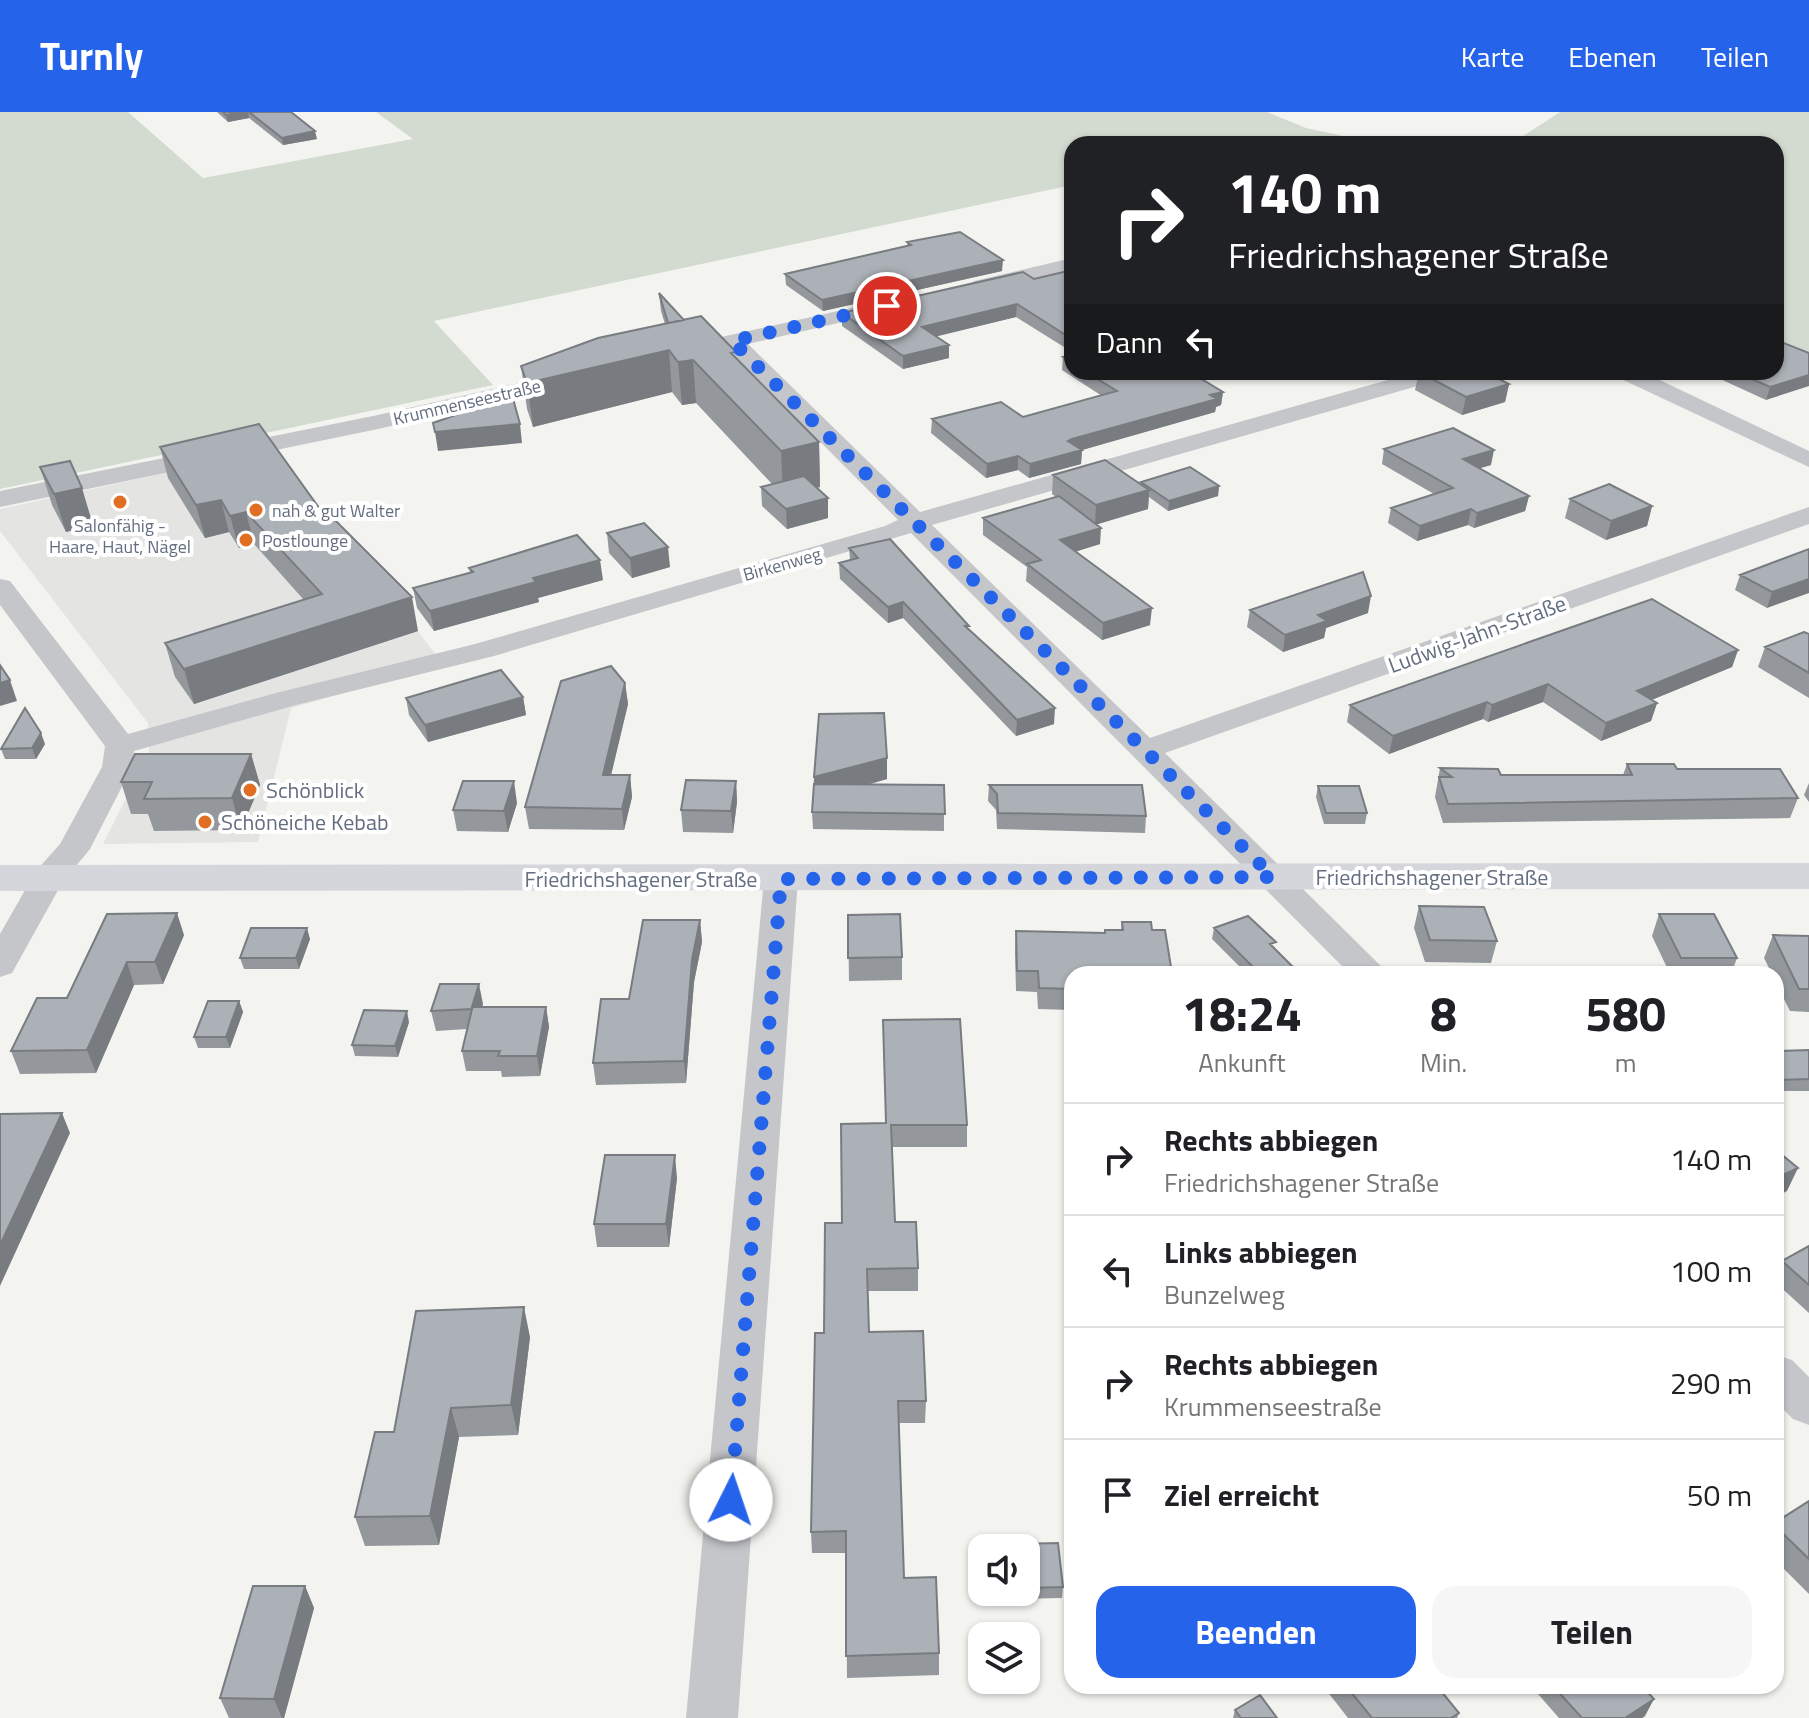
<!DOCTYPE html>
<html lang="de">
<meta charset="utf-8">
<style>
:root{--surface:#fff;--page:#f6f6f6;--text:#202124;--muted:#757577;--line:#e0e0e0;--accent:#2563eb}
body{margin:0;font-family:"Titillium Web",sans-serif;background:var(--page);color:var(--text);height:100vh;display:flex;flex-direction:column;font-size:30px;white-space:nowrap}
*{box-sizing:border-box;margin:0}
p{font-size:26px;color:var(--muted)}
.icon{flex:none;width:44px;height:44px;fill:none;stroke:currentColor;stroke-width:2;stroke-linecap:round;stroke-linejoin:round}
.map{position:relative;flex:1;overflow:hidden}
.panel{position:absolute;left:1064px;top:854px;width:720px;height:728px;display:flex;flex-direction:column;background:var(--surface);border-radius:24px;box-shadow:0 2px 6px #0004}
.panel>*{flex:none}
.hud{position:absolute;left:1064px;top:24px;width:720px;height:244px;border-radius:24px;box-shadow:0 2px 6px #0004;background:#202124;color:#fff;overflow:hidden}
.tools{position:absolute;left:968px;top:1422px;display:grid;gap:16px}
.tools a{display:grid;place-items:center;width:72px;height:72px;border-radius:16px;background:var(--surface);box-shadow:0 2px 6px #0004;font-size:40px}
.pin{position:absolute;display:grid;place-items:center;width:68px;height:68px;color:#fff;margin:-34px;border:4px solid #fff;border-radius:50%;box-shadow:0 2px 8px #0007}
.me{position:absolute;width:88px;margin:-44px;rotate:4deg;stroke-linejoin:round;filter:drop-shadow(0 0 6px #0008)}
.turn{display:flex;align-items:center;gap:28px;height:168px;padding:0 32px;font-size:36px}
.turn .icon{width:104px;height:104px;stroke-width:2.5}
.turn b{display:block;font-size:56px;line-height:68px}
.then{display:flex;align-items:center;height:76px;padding:0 32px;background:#0003;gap:16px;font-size:30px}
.eta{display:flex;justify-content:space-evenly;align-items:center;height:136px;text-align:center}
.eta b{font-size:48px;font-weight:700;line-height:56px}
.button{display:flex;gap:16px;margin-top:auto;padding:16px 32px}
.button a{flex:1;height:92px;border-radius:24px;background:var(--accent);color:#fff;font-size:32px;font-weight:700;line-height:92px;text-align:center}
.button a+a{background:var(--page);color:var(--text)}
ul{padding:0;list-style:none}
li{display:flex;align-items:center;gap:24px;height:112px;padding:0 32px;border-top:2px solid var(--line)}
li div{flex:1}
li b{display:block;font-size:30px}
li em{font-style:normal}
header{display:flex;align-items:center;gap:48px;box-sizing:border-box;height:112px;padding:0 40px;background:var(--accent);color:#fff}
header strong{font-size:38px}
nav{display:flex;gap:44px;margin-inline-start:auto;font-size:28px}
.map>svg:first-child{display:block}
.built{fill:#e4e4e3}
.green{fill:#d3dbd1}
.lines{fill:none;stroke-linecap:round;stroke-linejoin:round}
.minor{fill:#c4c6ca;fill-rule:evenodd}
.secondary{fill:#d4d6dc;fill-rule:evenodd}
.wall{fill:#94989d;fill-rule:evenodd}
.shaded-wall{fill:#787c80}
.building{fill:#acb1b7;stroke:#787c80;stroke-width:2}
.route{stroke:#2563eb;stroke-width:14;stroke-dasharray:0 25.2}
.poi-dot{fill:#e06e23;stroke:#fff;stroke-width:3}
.labels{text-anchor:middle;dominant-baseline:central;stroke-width:8;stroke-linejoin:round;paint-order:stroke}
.far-street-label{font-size:18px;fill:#636e80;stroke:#fff}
.far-poi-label{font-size:18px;fill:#636e80;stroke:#fff;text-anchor:start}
.street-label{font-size:22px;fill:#636e80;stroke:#fff}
.poi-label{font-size:22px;fill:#636e80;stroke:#fff;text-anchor:start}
</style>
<header>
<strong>Turnly</strong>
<nav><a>Karte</a><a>Ebenen</a><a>Teilen</a></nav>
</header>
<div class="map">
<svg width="1809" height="1606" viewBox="0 0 1809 1606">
<rect width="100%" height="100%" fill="#f3f4ef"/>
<path class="built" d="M275,337L444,553L291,596L258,730L103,732L149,641L148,611L0,419V397Z"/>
<path class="green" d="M0,0H128L203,66L413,27L376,0H1267L1306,16L1380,32H1314L1298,25L1264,32H1072V73L434,209L493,273L0,377Z
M1560,0H1809V249L1776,235V32H1511Z"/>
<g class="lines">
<path class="minor" d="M1072,146V158L981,179L971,173L974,169Z
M887,188L894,190L897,194L894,198L748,232L920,400L1416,260H1452L1449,265L932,413L1150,626L1809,395V412L1165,641L1389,862H1350L911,421L494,544L296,593L134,639L132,655L90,737L62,771L12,861L0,865V822L36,759L60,732L102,655L105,634L0,493V467L10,469L128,622L276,581L475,532L885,414L898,408L728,237L681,248L670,241L681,234Z
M567,260L578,267L575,272L378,317L0,395V379L378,303Z
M1614,260H1643L1809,339V355L1617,265Z
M781,757L793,760L798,767L738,1606H686L764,767L769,760Z
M1776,1243L1792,1248L1809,1265V1313L1793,1307L1776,1290Z"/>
<path class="secondary" d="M1809,751V777L0,779V753Z"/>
</g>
<path class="wall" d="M217,0H291L317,27L283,33L249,6L228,10Z
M907,130L1002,159L823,199L786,173L785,162L907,134Z
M1072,158V240L1016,205L936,224L949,246L903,257L842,214V201L1034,167Z
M659,181L684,208L737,247L819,330L820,375L817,376L828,386V406L787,417L762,394L761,375L772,372L696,291L682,293L672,280L533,315L527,297L521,254L665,212L661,199Z
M1809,241L1766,288L1705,260H1776Z
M1072,243V260H1190L1223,280L1221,293L1216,295L1215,300L1082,338L1081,352L1029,366L1018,358L986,366L931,321L932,307L1023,305L1102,284L1062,258L1063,245Z
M1419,260L1509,272L1505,290L1462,303L1415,278Z
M160,335L322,400L418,519L194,592L175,565L165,531L304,488L254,432L239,436L229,420L205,426L168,366Z
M1384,337L1491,353L1479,356L1529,384L1525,399L1474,416L1468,413L1417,429L1388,411L1391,396L1434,382L1382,352Z
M40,355L93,413L66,420L52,393Z
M1053,363L1141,372V370L1219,374L1218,384L1168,399L1149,385L1148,397L1097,412L1100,432L1076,439L1150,513L1102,528L1026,469L1027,455L983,423V406L1056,385L1052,382Z
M1570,387L1652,394L1647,414L1606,428L1565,406Z
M607,421L670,455L632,466L609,441Z
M849,436L969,517L1054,612L1016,624L903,506L888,511L840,467L839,451L850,448Z
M1809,437L1767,496L1735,478L1740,463Z
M469,456L603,468L538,486L539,490L434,519L417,496L413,476L470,460Z
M1250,498L1368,501L1326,516L1324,526L1283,540L1247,515Z
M1809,522V586L1758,555L1765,535Z
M1738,538L1732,555L1651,588L1657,591L1651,609L1601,629L1543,590L1488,610L1483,607L1389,642L1347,610L1350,593Z
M625,571L628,592L611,663H630L632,685L624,718L529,717L525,695Z
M523,585L526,603L428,630L409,603L406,586Z
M45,632L36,647H5L1,637Z
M251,642L260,673L241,718L154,719L148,702H131L121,670Z
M887,646V667L867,673H944V719L813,717L812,700L814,665Z
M1627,652L1677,657L1798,686L1790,706L1443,711L1435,685L1440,656L1501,663H1623Z
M736,669L737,690L733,721L683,720L681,698Z
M1809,671V690L1804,683Z
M989,673L1146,704L1145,721L997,717L996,698L988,689Z
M1318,674L1367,701L1365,712H1324L1316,685Z
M517,691L508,720L457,719L453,698Z
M1419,794L1497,829L1491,851L1425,850L1414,816Z
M107,802L184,823L163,872L134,873L96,961L20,962L11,939L67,886Z
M1659,802L1737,846L1731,862H1670L1652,824Z
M848,803L902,845V868L849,869Z
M700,808L702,830L694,870L686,971L596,973L593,951L629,887Z
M1122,810L1152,818H1165L1172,862H1072V898L1038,897L1037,880L1016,879L1015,840L1016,819L1105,821L1121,818Z
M1214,816L1275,837L1300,862H1247L1212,827Z
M1773,823L1809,824V900L1790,899L1776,871V862H1772L1764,846Z
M310,827L299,857H244L240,846Z
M239,889L243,900L230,936H198L194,925Z
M483,892L482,895H546L549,915L540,964L502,965L501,959H466L462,939L467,917L436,919L431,899Z
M409,910L398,945L355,944L352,933Z
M1809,938V979H1776V939Z
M841,1012L967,1013V1035H892L895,1110L918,1156V1179H868L869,1220L926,1289L925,1311H899L904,1466L939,1541V1563L847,1566L846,1441H812L811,1420L824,1221L842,1111Z
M677,1066L669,1135H597L594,1112Z
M1809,1134V1201L1776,1171V1161L1782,1149Z
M530,1225L518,1323L459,1325L439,1433L365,1434L355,1405L394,1320Z
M1809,1389V1482L1776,1449V1410Z
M1058,1431L1063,1475L1062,1486L975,1488L972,1433ZM982,1436H1026V1480H982Z
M305,1474L314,1496L284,1606H229L220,1586Z
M1323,1574H1437L1459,1601L1457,1606H1348Z
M1531,1574H1642L1645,1604L1642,1606H1559Z
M1235,1598L1277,1606H1233Z"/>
<path class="shaded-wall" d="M242,0H248L249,6L228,10L226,3Z
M315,19L317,27L283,33L282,26Z
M1003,148L1002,159L823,199L822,188Z
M1017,192L1016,205L922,228V215Z
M949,233V246L903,257V244Z
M669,238L672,280L533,315L527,271Z
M693,248L696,291L682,293L678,250Z
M1391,260H1405L1390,264Z
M1809,263V274L1766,288L1770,275Z
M1509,272L1505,290L1462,303L1466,285Z
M1223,280L1221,293L1216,295L1215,300L1082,338L1081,352L1029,366L1030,352L1068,329Z
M520,312L522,331L438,339L435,320Z
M819,330L820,375L783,384L781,339Z
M1494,338L1491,353L1460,362L1463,347Z
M1018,344V358L986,366L987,352Z
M1219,374L1218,384L1168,399L1169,389Z
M82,376L93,413L66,420L54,382Z
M1149,378L1148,397L1095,413L1096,393Z
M1529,384L1525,399L1474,416L1477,401Z
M828,386V406L787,417L786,397Z
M221,388L229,420L205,426L196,393Z
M1652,394L1647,414L1606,428L1611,409Z
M1471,397L1468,413L1417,429L1420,414Z
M246,400L254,432L239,436L230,404Z
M1101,416L1100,432L1059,445L1060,428Z
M668,435L670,455L632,466L630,446Z
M600,448L603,468L538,486L539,490L434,519L430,499L533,466Z
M1809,467V481L1767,496L1772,480Z
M1371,484L1368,501L1326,516L1324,526L1283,540L1285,523L1318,503Z
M412,485L418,519L194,592L184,557Z
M903,490V506L888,511V495Z
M1152,496L1150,513L1102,528L1103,511Z
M1738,538L1732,555L1632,596L1637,579Z
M10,568L17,589L0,594V571Z
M625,571L628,592L606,684L603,663Z
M1548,572L1543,590L1488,610L1492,593Z
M523,585L526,603L428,630L425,613Z
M1487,590L1483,607L1389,642L1393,624Z
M1657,591L1651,609L1601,629L1606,611Z
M1055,596L1054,612L1016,624L1017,608Z
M41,621L45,632L36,647L32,636Z
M251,642L260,673L241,718L232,686Z
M887,646V667L815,687L814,665Z
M630,663L632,685L624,718L622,697Z
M514,669L517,691L508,720L504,699Z
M736,669L737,690L733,721L731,699Z
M177,801L184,823L163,872L155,850Z
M700,808L702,830L694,870L686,971L684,949L692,848Z
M307,816L310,827L299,857L296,846Z
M127,850L134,873L96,961L87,938Z
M479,872L483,892L476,915L472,895Z
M239,889L243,900L230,936L226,925Z
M546,895L549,915L540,964L537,944Z
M407,899L409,910L398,945L395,934Z
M62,1001L70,1021L0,1174V1133Z
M675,1043L677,1066L669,1135L666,1112Z
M1798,1056L1787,1079L1776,1085V1066Z
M524,1195L530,1225L518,1323L511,1293Z
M451,1296L459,1325L439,1433L430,1404Z
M305,1474L314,1496L284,1606H282L274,1587Z
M1654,1587L1645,1604L1642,1606H1625Z"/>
<path class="building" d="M223,0H242L226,3Z
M249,0H291L315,19L282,26Z
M960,120L1003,148L822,188L785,162L911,133L907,130Z
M1072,158V227L1017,192L922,215L949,233L903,244L842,201L1023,160L1034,167Z
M659,181L684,208L668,211Z
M701,204L736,240L731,241L819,330L781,339L693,248L678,250L669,238L527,271L521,254L598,226Z
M1776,228L1809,241V263L1770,275L1736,260H1776Z
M1072,243V251L1063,245Z
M1086,260H1190L1223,280L1210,283L1217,287L1072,327L1068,329L1082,338L1030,352L1018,344L987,352L932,307L1001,290L1023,305L1117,279Z
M1419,260H1485L1509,272L1466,285Z
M512,283L520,312L435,320L433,311Z
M259,312L322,400L326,399L412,485L184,557L165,531L322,482L246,400L230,404L221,388L196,393L160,335Z
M1453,316L1494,338L1463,347L1529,384L1477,401L1471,397L1420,414L1391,396L1453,376L1384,337Z
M1105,348L1149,378L1096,393L1053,363Z
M70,349L82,376L54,382L40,355Z
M1190,355L1219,374L1169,389L1141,370Z
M804,364L828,386L786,397L761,375Z
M1609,372L1652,394L1611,409L1570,387Z
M1059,384L1101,416L1060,428L1152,496L1103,511L1027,452L1041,448L983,406Z
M644,411L668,435L630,446L607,421Z
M577,423L600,448L533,466L536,470L430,499L413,476L473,460L469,456Z
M890,427L969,514H965L1055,596L1017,608L903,490L888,495L839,451L858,446L849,436Z
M1809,437V467L1772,480L1740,463Z
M1363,460L1371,484L1318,503L1327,509L1285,523L1250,498Z
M1652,487L1738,538L1637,579L1657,591L1606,611L1548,572L1492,593L1487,590L1393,624L1350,593Z
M1804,520L1809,522V561L1765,535Z
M0,553L10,568L0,571Z
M611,554L625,571L603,663H630L622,697L525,695L561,569Z
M501,558L523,585L425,613L406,586Z
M25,596L41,621L32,636L1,637Z
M884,601L887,646L814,665L819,602Z
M135,642H251L232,686L144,687L152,670H121Z
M1627,652H1674L1677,657H1780L1798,686L1448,692L1439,665H1452L1440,656L1498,657L1501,663H1632Z
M686,668L736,669L731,699L681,698Z
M463,669H514L504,699L453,698Z
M814,672L944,673L945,702L812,700Z
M989,673H1142L1146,704L998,701L997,682Z
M1318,674H1359L1367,701H1326Z
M1419,794L1484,795L1497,829L1430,828Z
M177,801L155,850H127L87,938L11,939L37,886H67L107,802Z
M900,802L902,845L848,846V803Z
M1659,802H1714L1737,846H1681Z
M1248,804L1276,830L1270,832L1300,862H1260L1214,816Z
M643,808H700L692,848L684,949L593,951L601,887H629Z
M1122,810H1151L1152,818H1165L1172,861L1072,862V877L1039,876L1038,859H1017L1016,819L1105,821V818H1123Z
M251,816H307L296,846H240Z
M1773,823L1809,824V877H1799Z
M440,872H479L472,895H546L537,944H498L500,939H462L472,897L431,899Z
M208,889H239L226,925H194Z
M364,898L407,899L395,934L352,933Z
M960,907L967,1013H891L895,1110H916L918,1156L867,1157L869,1220L923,1219L926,1289H898L904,1466L936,1465L939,1541L846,1544V1419L811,1420L815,1221H824L825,1111H842L841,1012L886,1011L883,908Z
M1809,938V967L1776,968V939Z
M62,1001L0,1133V1002Z
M1776,1038L1798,1056L1776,1066Z
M605,1043H675L666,1112H594Z
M1809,1134V1173L1782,1149Z
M524,1195L511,1293L451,1296L430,1404L355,1405L375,1320H394L416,1199Z
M1809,1389V1447L1776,1415V1410Z
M1058,1431L1063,1475L1026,1476V1436H982V1477H975L972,1433Z
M253,1474H305L274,1587L220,1586Z
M1346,1574H1437L1459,1601L1451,1606H1372Z
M1553,1574H1642L1654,1587L1625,1606H1582Z
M1260,1583L1277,1606H1241L1235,1598Z"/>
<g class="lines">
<path class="route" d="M731,1388L781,767L1273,765L732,229L887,194"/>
</g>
<g class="poi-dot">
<circle cx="120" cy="390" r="8"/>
<circle cx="256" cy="398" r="8"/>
<circle cx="246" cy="428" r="8"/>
<circle cx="250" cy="678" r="8"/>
<circle cx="205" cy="710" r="8"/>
</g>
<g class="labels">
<g class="far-street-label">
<text transform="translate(467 290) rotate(-13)">Krummenseestraße</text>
<text transform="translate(782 452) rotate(-16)">Birkenweg</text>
</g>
<g class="far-poi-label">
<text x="272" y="398">nah &amp; gut Walter</text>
<text x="120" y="413" text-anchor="middle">Salonfähig -<tspan x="120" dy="21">Haare, Haut, Nägel</tspan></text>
<text x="262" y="428">Postlounge</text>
</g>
<g class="street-label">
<text transform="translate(1477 522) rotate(-20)">Ludwig-Jahn-Straße</text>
<text x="1432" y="765">Friedrichshagener Straße</text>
<text x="641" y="767">Friedrichshagener Straße</text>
</g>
<g class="poi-label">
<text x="266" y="678">Schönblick</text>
<text x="221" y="710">Schöneiche Kebab</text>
</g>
</g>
</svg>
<div class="tools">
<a><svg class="icon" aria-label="sound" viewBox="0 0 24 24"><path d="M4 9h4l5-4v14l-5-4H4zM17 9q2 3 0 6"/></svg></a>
<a><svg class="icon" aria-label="layers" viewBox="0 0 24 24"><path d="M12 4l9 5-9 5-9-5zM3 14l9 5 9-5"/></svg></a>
</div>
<div class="pin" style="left:887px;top:194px;background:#d93025"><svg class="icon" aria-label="arrive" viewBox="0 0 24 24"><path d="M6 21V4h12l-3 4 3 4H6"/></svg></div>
<svg class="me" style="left:731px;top:1388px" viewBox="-20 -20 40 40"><circle r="19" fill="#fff"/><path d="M0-13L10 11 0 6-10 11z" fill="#2563eb"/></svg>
<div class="hud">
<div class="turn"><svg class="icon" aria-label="right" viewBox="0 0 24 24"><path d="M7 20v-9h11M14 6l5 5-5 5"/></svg><div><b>140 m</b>Friedrichshagener Straße</div></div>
<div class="then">Dann<svg class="icon" aria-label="left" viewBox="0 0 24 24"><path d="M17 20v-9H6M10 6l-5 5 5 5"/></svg></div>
</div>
<section class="panel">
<div class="eta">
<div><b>18:24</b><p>Ankunft</p></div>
<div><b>8</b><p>Min.</p></div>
<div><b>580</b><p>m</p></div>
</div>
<ul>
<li><svg class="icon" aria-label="right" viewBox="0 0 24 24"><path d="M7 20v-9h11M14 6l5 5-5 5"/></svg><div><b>Rechts abbiegen</b><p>Friedrichshagener Straße</p></div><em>140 m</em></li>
<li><svg class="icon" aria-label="left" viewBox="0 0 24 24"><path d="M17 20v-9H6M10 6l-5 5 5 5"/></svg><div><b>Links abbiegen</b><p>Bunzelweg</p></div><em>100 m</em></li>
<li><svg class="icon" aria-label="right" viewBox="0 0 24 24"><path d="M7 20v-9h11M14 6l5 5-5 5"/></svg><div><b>Rechts abbiegen</b><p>Krummenseestraße</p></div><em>290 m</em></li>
<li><svg class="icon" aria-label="arrive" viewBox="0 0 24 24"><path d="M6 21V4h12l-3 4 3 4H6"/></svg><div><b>Ziel erreicht</b></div><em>50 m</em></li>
</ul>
<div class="button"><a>Beenden</a><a>Teilen</a></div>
</section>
</div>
